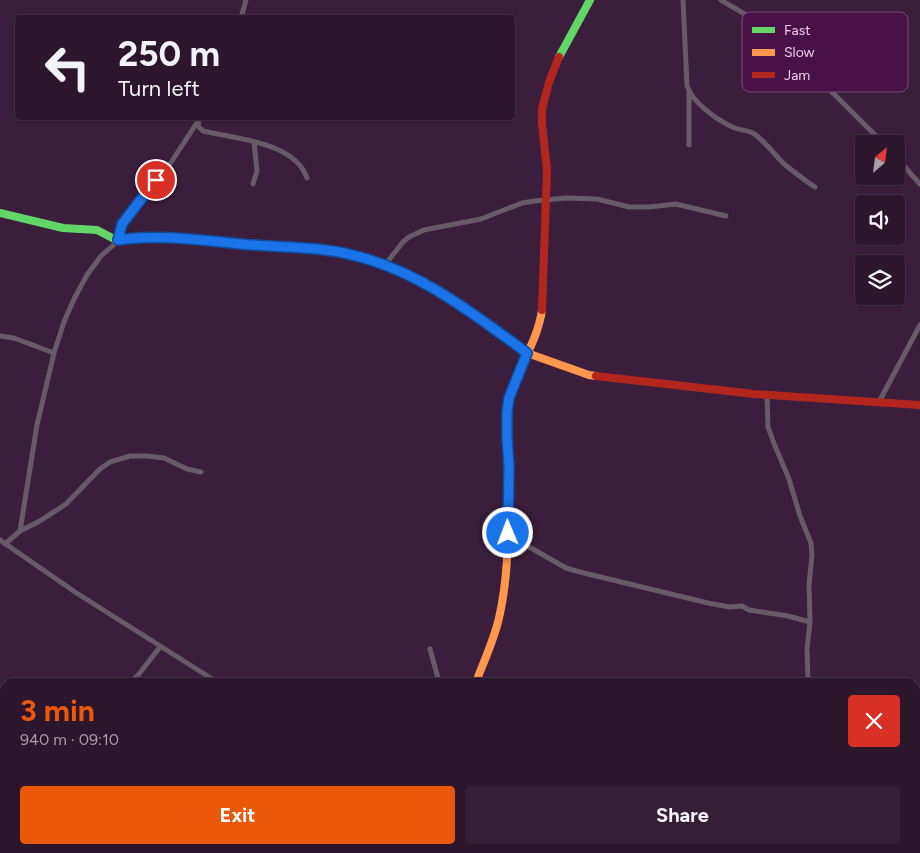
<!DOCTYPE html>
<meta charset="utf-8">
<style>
:root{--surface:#2c162c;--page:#341f34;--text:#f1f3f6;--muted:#a69fa9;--line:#483548;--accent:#ea580c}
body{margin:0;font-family:Figtree,sans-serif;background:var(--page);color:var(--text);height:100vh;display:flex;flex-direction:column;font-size:19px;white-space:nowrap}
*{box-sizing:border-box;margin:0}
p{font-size:16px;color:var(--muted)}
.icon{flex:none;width:28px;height:28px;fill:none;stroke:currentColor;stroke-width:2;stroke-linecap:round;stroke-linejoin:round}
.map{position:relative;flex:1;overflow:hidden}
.sheet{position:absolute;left:0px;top:678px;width:920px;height:176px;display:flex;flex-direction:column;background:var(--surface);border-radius:15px 15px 0 0;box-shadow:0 1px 4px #0004,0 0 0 1px var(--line)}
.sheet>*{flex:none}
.banner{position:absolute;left:15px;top:15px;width:500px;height:105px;border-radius:5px;box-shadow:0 1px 4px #0004,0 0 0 1px var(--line);background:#2c162c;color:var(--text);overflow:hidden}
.needle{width:32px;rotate:28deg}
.tools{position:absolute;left:855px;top:135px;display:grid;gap:10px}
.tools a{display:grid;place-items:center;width:50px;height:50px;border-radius:5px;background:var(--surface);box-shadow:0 1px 4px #0004,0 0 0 1px var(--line);font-size:25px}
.pin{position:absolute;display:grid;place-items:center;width:42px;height:42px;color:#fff;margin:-21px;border:2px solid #fff;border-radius:50%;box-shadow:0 1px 5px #0007}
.me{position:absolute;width:55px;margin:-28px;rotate:359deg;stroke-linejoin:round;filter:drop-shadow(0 0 4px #0008)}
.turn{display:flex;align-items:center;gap:18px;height:105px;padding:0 20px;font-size:22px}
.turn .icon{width:65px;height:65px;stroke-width:2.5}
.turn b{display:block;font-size:35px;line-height:42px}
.round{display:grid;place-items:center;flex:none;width:52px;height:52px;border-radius:5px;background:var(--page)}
.head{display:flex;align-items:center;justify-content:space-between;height:85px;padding:0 20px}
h1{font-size:30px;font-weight:700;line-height:38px;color:var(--accent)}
.button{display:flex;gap:10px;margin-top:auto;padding:10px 20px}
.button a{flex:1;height:58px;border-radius:5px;background:var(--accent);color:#fff;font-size:20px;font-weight:700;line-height:58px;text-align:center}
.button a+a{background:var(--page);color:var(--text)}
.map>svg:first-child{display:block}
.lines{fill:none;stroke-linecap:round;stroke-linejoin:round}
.street{stroke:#665c66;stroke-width:5}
.fast{stroke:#63d668;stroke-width:8}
.slow{stroke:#ff974d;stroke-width:8}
.jam{stroke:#b3261e;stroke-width:8}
.route-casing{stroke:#114b97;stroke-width:12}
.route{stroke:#1a73e8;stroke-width:9}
.key{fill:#481147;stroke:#7a4a79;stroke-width:1}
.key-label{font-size:14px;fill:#efceed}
</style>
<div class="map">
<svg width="920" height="853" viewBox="0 0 920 853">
<rect width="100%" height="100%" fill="#3b1e3b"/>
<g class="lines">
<path class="street" d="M683,0L687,86C693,103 716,119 732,127C741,131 750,129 757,136C767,144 775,155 784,164C794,172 804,180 815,187
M721,0L763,25L776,36L884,144
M241,18L246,0
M689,91V145
M199,120L198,126L203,131C236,139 295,142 307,178
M896,157L920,184
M253,184L257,171L254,142
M385,265L403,242L409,237L424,230L481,219L522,203L534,201L566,198L597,199L629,207H649L676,204L726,216
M0,336L14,338L54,353
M767,395L768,427L775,446L789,479L800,516L811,543L812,555L809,585L810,622L807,649L808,682
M879,402L920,325
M20,531L37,425L54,353L64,322L74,299L87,275L101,256L118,241L122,224L170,164L200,118
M0,540L75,592L217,682
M508,540L531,548L566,568L584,573L708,603L730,607L742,606L749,610L788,616L810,622
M5,544L20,531L40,521L66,504L100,469L110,462L130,456H147L164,458L187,469L201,472
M430,649L439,682
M131,682L139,674L160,647
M0,789L5,793
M0,846L5,841
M63,849L68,853
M611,849L612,853"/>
<path class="fast" d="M559,57L590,0
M0,213L63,228L97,230L118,241L136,237L212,240L260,244"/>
<path class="slow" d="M260,244L297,247L352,255L385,265L443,294L484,321L527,353L589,375L596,376
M476,682C484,661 494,640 499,618C509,575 508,530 509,486C509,461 504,435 507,410C512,374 537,346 542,310
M368,853L375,849"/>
<path class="jam" d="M542,310L547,170L542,124V109L549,82L559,57
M596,376L754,394L920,405
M830,849L841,853"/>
</g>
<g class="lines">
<defs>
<path id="route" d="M156,180L122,224L118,240C151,234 198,239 231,243C271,248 313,245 352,255C418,270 474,314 527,353L509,398L507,412V439L509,465L508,533"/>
</defs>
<use href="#route" class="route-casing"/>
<use href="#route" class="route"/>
</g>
<rect x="742" y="12" width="166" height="80" rx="8" class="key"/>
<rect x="752" y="27" width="23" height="6" fill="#63d668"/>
<rect x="752" y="49" width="23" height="7" fill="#ff974d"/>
<rect x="752" y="72" width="23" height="6" fill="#b3261e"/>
<g class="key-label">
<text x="784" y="35">Fast</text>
<text x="784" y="57">Slow</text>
<text x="784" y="80">Jam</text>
</g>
</svg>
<div class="tools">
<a><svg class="needle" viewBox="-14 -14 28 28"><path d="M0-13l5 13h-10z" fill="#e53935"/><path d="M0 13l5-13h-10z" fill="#a69fa9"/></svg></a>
<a><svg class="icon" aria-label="sound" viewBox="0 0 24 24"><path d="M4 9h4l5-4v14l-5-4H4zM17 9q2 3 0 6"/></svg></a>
<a><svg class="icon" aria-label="layers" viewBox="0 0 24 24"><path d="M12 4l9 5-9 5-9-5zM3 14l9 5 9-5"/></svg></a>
</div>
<div class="pin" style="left:156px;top:180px;background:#d93025"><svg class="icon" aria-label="arrive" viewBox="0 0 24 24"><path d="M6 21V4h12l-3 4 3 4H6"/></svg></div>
<svg class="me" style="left:508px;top:533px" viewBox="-20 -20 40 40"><circle r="17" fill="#1a73e8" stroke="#fff" stroke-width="3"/><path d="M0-11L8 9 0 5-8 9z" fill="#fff"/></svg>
<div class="banner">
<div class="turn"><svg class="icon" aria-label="left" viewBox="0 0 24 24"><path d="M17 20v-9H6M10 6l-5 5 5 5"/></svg><div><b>250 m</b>Turn left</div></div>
</div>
<section class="sheet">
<div class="head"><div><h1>3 min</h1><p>940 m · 09:10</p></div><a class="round" style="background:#d93025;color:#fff"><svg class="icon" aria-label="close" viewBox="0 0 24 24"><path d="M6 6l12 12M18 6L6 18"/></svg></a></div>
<div class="button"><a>Exit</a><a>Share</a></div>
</section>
</div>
